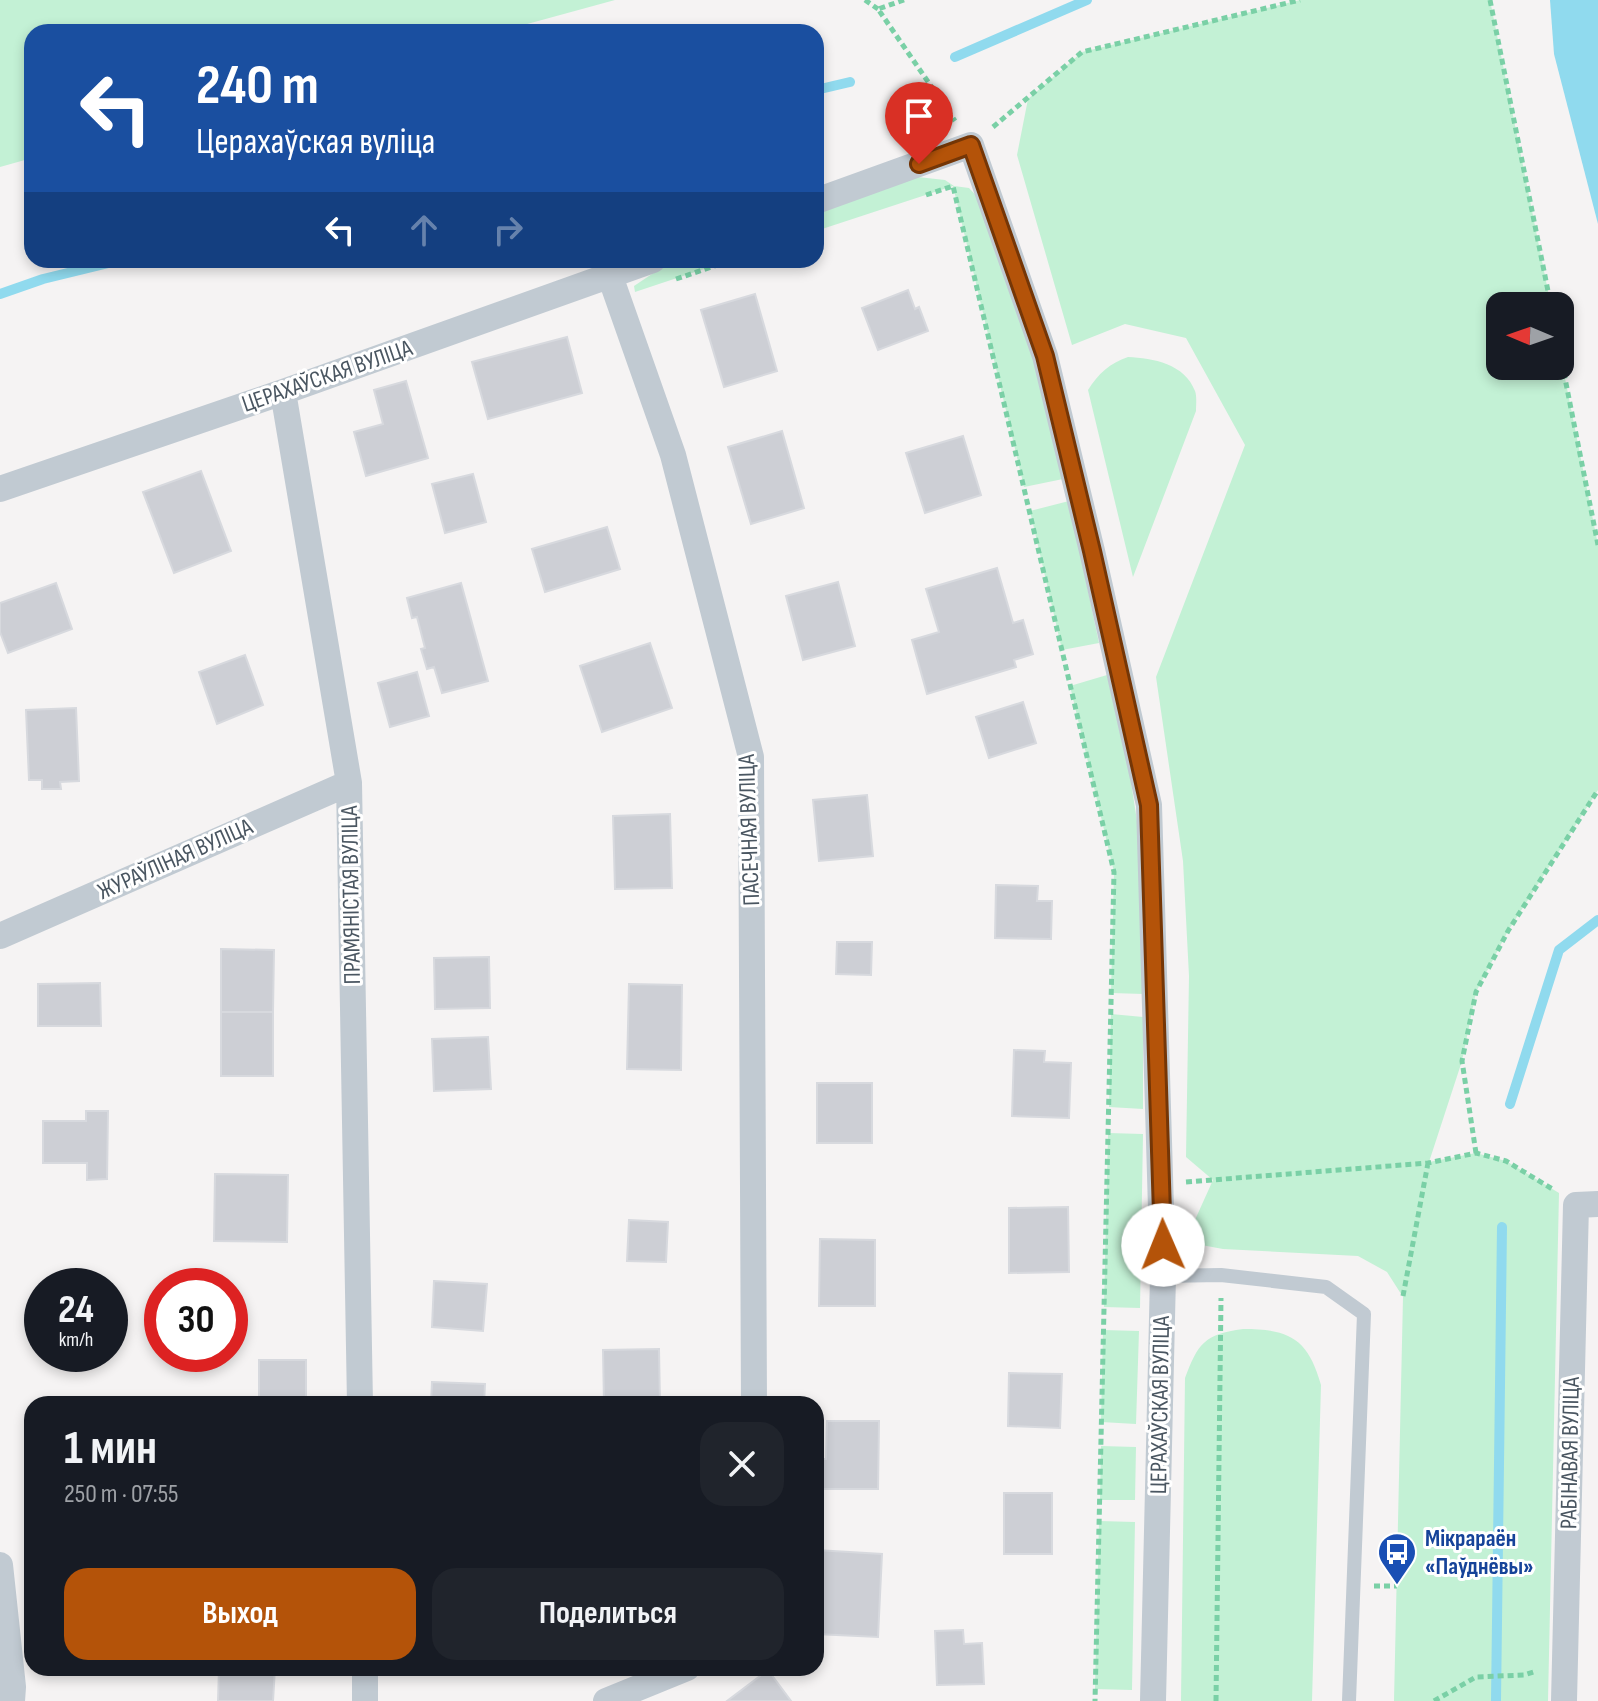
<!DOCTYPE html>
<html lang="ru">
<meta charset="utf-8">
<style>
:root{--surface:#171b24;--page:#20242c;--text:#f1f3f6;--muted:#9ea1a6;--accent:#b45309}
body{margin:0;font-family:"Sofia Sans Condensed",sans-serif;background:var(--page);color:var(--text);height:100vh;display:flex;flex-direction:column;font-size:30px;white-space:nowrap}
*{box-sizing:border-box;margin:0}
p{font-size:26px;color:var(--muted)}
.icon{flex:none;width:44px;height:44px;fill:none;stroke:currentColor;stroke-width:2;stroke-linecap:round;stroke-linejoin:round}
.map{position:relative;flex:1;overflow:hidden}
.drawer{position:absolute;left:24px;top:1396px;width:800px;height:280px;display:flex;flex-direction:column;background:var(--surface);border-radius:24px;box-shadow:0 4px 12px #0003}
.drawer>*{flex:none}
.banner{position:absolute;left:24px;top:24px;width:800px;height:244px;border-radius:24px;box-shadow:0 4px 12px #0003;background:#1a4fa0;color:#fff;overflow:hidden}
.needle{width:52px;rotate:272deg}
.controls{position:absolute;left:1486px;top:292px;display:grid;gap:16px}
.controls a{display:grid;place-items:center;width:88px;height:88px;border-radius:16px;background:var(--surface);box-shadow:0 4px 12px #0003;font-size:40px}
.speed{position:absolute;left:24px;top:1268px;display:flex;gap:16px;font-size:40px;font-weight:700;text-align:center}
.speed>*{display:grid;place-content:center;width:104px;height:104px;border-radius:50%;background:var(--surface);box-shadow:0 4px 12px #0003;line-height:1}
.speed small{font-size:20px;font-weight:400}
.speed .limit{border:12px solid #d22;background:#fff;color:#111}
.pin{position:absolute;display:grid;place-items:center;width:68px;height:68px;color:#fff;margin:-82px -34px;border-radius:50% 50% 50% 0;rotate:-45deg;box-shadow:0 0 8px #0007}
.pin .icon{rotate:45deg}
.me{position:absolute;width:88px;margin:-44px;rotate:359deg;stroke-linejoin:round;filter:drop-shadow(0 0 6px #0008)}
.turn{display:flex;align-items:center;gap:28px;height:168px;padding:0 40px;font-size:36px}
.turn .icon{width:104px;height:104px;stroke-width:2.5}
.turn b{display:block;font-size:56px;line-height:68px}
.lanes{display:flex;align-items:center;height:76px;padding:0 40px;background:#0003;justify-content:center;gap:40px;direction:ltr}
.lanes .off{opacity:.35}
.round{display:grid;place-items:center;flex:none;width:84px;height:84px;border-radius:24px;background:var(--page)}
.headline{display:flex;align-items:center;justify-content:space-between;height:136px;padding:0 40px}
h1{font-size:48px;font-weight:700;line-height:60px}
.button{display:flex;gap:16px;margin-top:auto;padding:16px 40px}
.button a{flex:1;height:92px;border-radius:24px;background:var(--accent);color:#fff;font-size:32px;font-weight:700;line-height:92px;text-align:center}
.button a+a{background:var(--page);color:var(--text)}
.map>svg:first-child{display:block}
.green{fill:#c3f1d5}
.water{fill:#90daee}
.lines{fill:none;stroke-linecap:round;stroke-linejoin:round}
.stream{stroke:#90daee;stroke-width:10}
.building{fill:#cdcfd5;stroke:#d7d9de;stroke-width:2}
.path{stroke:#7ad0a6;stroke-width:5;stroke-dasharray:6 4;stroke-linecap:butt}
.lane{stroke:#c1cad2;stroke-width:14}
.street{stroke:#c1cad2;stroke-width:26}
.route-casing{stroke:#753606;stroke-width:20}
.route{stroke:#b45309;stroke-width:14}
.labels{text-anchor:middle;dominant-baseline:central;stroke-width:6;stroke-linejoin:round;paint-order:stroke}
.street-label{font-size:24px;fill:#4a5661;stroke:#fff}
.transit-label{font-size:24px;font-weight:bold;fill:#164399;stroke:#fff;text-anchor:start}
</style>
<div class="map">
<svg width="1598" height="1701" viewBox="0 0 1598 1701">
<rect width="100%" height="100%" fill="#f5f3f3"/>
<path class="green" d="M0,0H615L498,32H32V158L0,167Z
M1300,0H1490L1551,306H1500V366H1560V353L1598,545V790L1508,931L1476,992L1462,1061L1429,1162L1476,1153L1506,1161L1559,1193L1548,1701H1394L1403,1297L1387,1272L1358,1256L1223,1249L1185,1242L1213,1180L1186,1157L1189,976L1183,861L1156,677L1245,445L1186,338L1125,324L1072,345L1017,155L1028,99L1082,52Z
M918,177L945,180L954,186L969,188L988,208L1033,358L1063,479L1024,487L953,186L816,231V212Z
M684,260H731L635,292L634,286L658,270Z
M1128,357C1153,358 1185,364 1195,391C1197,396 1196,405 1196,411L1133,577L1088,390C1098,374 1110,363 1128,357Z
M1069,501L1099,643L1062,650L1030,511Z
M1107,675L1130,776L1142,853L1144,994L1111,993L1114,872L1070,686Z
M1111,1014L1143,1017V1109L1109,1107Z
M1108,1133L1143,1134L1140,1308L1104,1307Z
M1243,1329C1289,1329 1308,1338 1321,1385L1312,1701H1181L1185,1378C1198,1344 1204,1334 1243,1329Z
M1103,1330L1139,1331L1136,1424L1101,1422Z
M1101,1446L1136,1447L1135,1500H1100Z
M1099,1521L1135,1522L1132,1690L1095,1689Z"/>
<path class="water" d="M1550,0H1598V224L1554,54Z"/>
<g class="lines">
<path class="stream" d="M955,57L1087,0
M816,90L850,82
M0,294L43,279L121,260
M1510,1104L1559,950L1598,920
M1496,1701L1502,1227"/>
</g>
<path class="building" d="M908,290L915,309L919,307L928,331L878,350L862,308Z
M755,294L777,371L724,387L701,310Z
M567,337L582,393L488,419L472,362Z
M406,381L428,458L366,476L354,432L383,424L374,390Z
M782,431L804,508L751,524L728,447Z
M963,436L981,495L925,513L906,453Z
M201,471L231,551L174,573L143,492Z
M473,474L486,522L445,533L432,484Z
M607,527L620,569L545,592L532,549Z
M997,568L1013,623L1023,620L1033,654L1014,660L1016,667L927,694L912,640L939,632L926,589Z
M838,582L855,646L803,660L786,596Z
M56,583L72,629L8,653L0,632V603Z
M461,583L488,681L442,693L434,667L427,669L421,649L425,648L417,617L412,618L407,598Z
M650,643L672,708L602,732L580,666Z
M245,655L263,705L217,724L199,672Z
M417,672L429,716L390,727L378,683Z
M1023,702L1036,743L989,758L976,717Z
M76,708L79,781L60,782L61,789H42V780H29L26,710Z
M867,795L873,856L819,861L813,800Z
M670,814L672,888L615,889L613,816Z
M996,885L1038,886L1037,901H1052L1051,939L995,938Z
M837,942H872L871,975L836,974Z
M221,949L274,950L273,1012H221Z
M489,957L490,1008L435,1009L434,958Z
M100,983L101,1026H38V984Z
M629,984L682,985L681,1070L627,1069Z
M221,1012H273V1076H221Z
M488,1037L491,1089L434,1091L432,1039Z
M1014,1050L1045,1051L1044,1062L1071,1063L1069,1118L1012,1116Z
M817,1083H872V1143H817Z
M86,1111H108L107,1179L87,1180V1163H43V1121H86Z
M215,1174L288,1175L287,1242L214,1241Z
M1068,1207L1069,1272L1009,1273V1208Z
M629,1220L668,1222L666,1262L627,1261Z
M820,1239L875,1240V1306H819Z
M434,1281L487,1284L483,1331L432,1327Z
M659,1349L660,1404H604L603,1350Z
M76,1354H102V1357L76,1358Z
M259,1360H306V1404H259Z
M1009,1373L1062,1374L1060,1428L1008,1426Z
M432,1382L485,1384L484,1404H431Z
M827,1421H879L878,1489H816V1459H826Z
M1004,1493H1052V1554H1004Z
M816,1550L882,1554L878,1637L816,1634Z
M963,1630L964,1644L982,1643L984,1684L937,1685L935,1631Z
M219,1668H275L273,1701H218Z
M768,1670L791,1701H727Z"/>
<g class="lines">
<path class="path" d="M865,0L878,9
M904,0L878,9L955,121
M1490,0L1551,306
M993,127L1082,52L1300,0
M926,195L953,186L1114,872L1095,1701
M676,279L732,260
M1560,353L1598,545
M1476,1153L1462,1061L1476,992L1508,931L1598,790
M1186,1182L1428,1163L1476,1153L1506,1161L1554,1190
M1403,1296L1428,1163
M1374,1586H1397
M1216,1701L1221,1298
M1434,1701L1476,1677L1524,1675L1537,1671"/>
<path class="lane" d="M1163,1276L1221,1275L1326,1287L1364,1314L1349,1701"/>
<path class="street" d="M816,201L971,145L1045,356L1092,551L1149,805L1163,1276L1153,1701
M610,276L673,455L751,757L754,1404
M283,392L349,783L360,1404
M0,489L283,392L653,260
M0,936L349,783
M0,1565L13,1687L12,1701
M365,1668V1701
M606,1701L687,1668
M1564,1701L1576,1205L1598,1204"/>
</g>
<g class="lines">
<defs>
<path id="route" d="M919,164L971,145L1045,356L1092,551L1149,805L1163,1245"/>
</defs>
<use href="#route" class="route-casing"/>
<use href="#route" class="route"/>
</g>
<defs>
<symbol id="bus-pin" viewBox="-11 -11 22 30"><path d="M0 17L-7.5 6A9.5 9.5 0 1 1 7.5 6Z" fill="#1a4fb4" stroke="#fff"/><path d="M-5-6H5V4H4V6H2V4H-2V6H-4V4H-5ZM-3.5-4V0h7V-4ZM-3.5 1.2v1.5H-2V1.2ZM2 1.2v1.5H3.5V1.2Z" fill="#fff"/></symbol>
</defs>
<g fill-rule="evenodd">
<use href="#bus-pin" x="1375" y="1530" width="44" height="60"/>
</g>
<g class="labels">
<g class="street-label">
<text transform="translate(327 376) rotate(-19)">ЦЕРАХАЎСКАЯ ВУЛІЦА</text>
<text transform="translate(749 830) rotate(-92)">ПАСЕЧНАЯ ВУЛІЦА</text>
<text transform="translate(175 859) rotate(-24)">ЖУРАЎЛІНАЯ ВУЛІЦА</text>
<text transform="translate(351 895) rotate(-91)">ПРАМЯНІСТАЯ ВУЛІЦА</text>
<text transform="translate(1160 1405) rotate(-89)">ЦЕРАХАЎСКАЯ ВУЛІЦА</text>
<text transform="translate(1570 1453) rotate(-89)">РАБІНАВАЯ ВУЛІЦА</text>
</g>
<g class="transit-label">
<text x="1425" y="1538">Мікрараён<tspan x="1425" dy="28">«Паўднёвы»</tspan></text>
</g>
</g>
</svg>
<div class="controls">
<a><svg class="needle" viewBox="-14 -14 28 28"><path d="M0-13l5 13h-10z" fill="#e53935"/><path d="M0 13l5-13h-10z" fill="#9ea1a6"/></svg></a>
</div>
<div class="speed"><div>24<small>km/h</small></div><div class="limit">30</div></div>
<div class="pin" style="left:919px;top:164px;background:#d93025"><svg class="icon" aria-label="arrive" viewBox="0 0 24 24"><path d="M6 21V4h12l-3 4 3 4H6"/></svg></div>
<svg class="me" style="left:1163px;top:1245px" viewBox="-20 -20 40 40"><circle r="19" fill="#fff"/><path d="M0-13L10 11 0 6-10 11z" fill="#b45309"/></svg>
<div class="banner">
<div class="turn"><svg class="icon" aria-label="left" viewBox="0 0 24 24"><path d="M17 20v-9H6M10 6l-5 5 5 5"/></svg><div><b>240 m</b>Церахаўская вуліца</div></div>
<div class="lanes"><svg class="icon" aria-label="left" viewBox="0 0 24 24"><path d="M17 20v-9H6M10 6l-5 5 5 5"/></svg><svg class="icon off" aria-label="ahead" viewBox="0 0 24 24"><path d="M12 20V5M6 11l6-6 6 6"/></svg><svg class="icon off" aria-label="right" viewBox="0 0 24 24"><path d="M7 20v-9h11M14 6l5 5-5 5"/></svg></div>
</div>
<section class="drawer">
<div class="headline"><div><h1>1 мин</h1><p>250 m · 07:55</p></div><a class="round"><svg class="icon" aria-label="close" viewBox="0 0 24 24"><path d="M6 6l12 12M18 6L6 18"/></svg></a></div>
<div class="button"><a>Выход</a><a>Поделиться</a></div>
</section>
</div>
